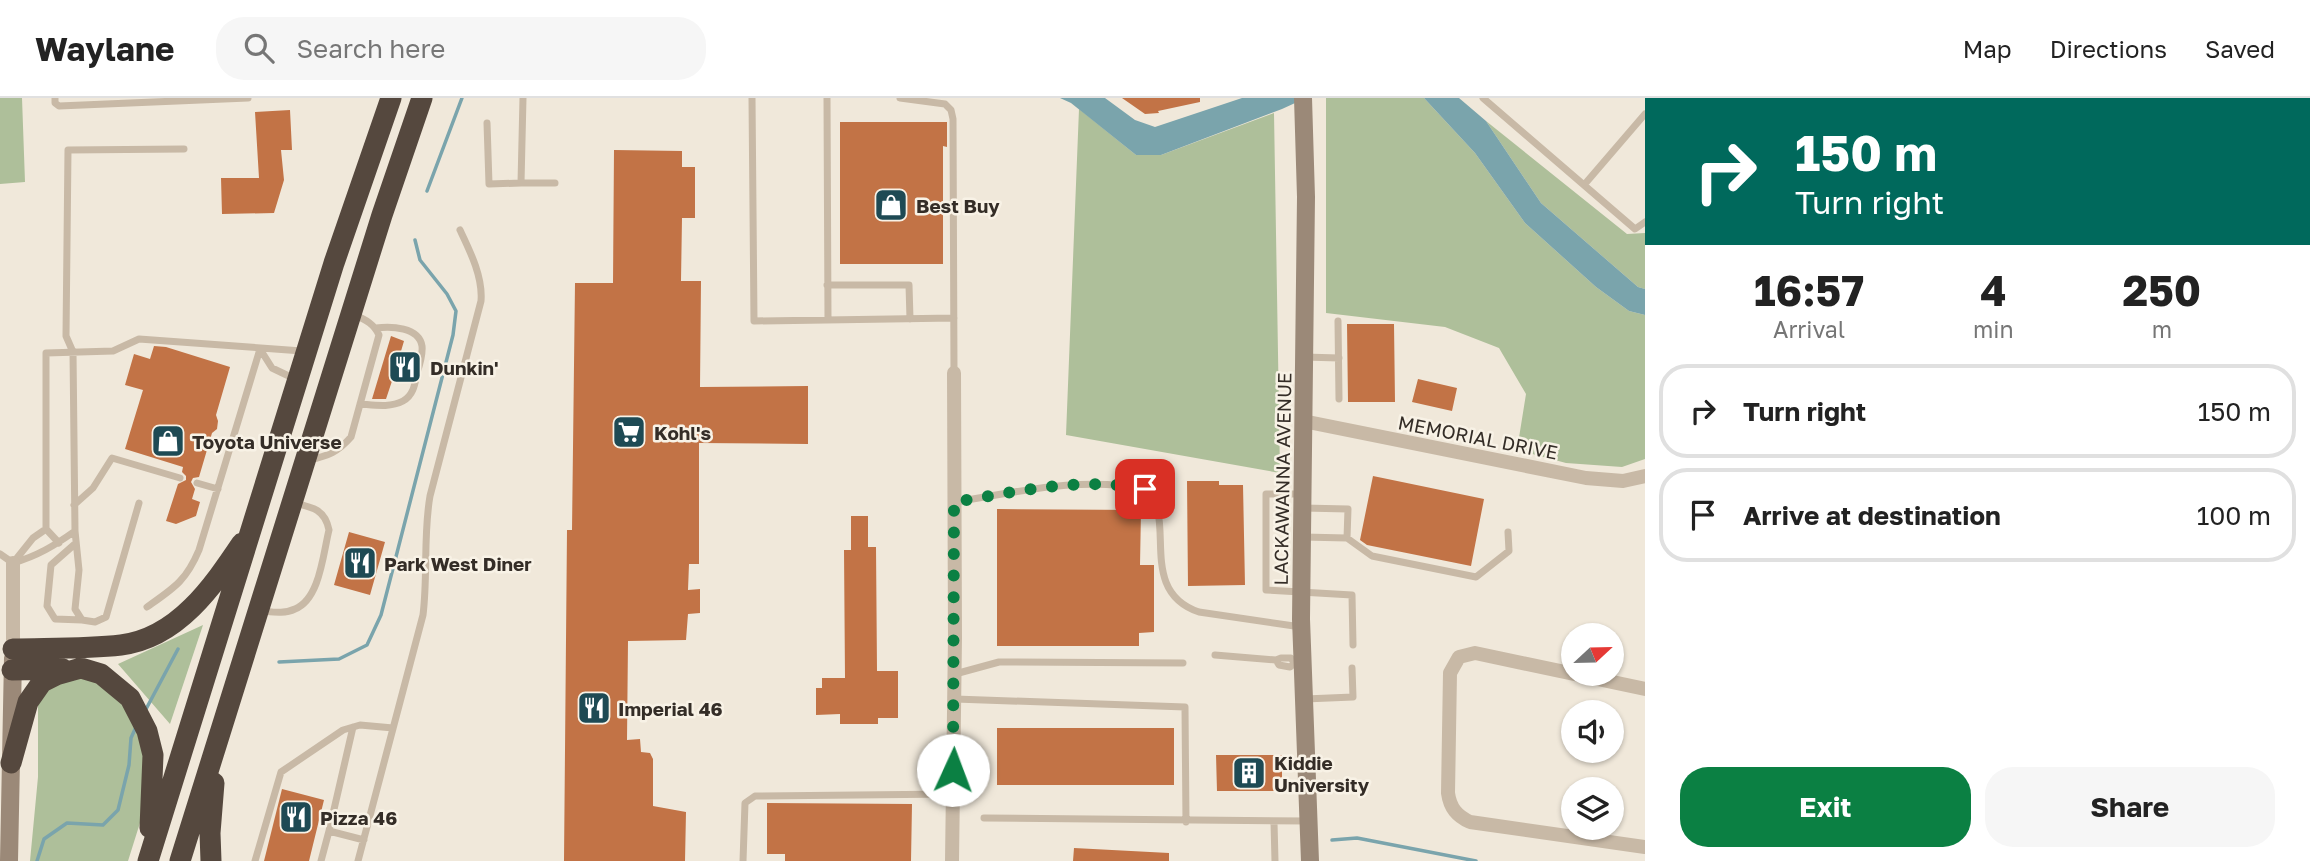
<!DOCTYPE html>
<style>
:root{--surface:#fff;--page:#f6f6f6;--text:#222;--muted:#767676;--line:#e0e0e0;--accent:#0b8043}
body{margin:0;font-family:"Golos Text",sans-serif;background:var(--page);color:var(--text);height:100vh;display:flex;flex-direction:column;font-size:26px;white-space:nowrap}
*{box-sizing:border-box;margin:0}
p{font-size:23px;color:var(--muted)}
.icon{flex:none;width:38px;height:38px;fill:none;stroke:currentColor;stroke-width:2;stroke-linecap:round;stroke-linejoin:round}
.map{position:relative;flex:1;overflow:hidden}
.drawer{display:flex;flex-direction:column;background:var(--surface);width:665px}
.drawer>*{flex:none}
.guide{background:#00695c;color:#fff;overflow:hidden}
.needle{width:46px;rotate:68deg}
.tools{position:absolute;left:1561px;top:525px;display:grid;gap:14px}
.tools a{display:grid;place-items:center;width:63px;height:63px;border-radius:50%;background:var(--surface);box-shadow:0 2px 5px #0004;font-size:35px}
.pin{position:absolute;display:grid;place-items:center;width:60px;height:60px;color:#fff;margin:-30px;border-radius:14px;box-shadow:0 4px 10px #0006}
.me{position:absolute;width:77px;margin:-38px;rotate:2deg;stroke-linejoin:round;filter:drop-shadow(0 0 5px #0008)}
.turn{display:flex;align-items:center;gap:24px;height:147px;padding:0 35px;font-size:32px}
.turn .icon{width:91px;height:91px;stroke-width:2.5}
.turn b{display:block;font-size:49px;line-height:60px}
.eta{display:flex;justify-content:space-evenly;align-items:center;height:119px;text-align:center}
.eta b{font-size:42px;font-weight:700;line-height:49px}
.action{display:flex;gap:14px;margin-top:auto;padding:14px 35px}
.action a{flex:1;height:80px;border-radius:28px;background:var(--accent);color:#fff;font-size:28px;font-weight:700;line-height:80px;text-align:center}
.action a+a{background:var(--page);color:var(--text)}
ul{padding:0;list-style:none}
li{display:flex;align-items:center;gap:21px;height:94px;margin:0 14px 10px;padding:0 21px;border:4px solid var(--line);border-radius:28px}
li div{flex:1}
li b{display:block;font-size:26px}
li em{font-style:normal}
header{display:flex;align-items:center;gap:42px;box-sizing:border-box;height:98px;padding:0 35px;background:var(--surface);border-bottom:2px solid var(--line)}
header strong{font-size:33px}
nav{display:flex;gap:38px;margin-inline-start:auto;font-size:24px}
.search{width:490px;height:63px;background:var(--page);display:flex;align-items:center;gap:18px;box-sizing:border-box;padding:0 24px;border-radius:28px;color:var(--muted);font-size:26px}
main{display:flex;flex:1;min-height:0}
.map>svg:first-child{display:block}
.green{fill:#aebf9a}
.water{fill:#7aa4ac}
.lines{fill:none;stroke-linecap:round;stroke-linejoin:round}
.stream{stroke:#7aa4ac;stroke-width:3.5}
.building{fill:#c27346}
.lane{stroke:#c8b9a6;stroke-width:7}
.street{stroke:#c8b9a6;stroke-width:14}
.secondary{stroke:#9b8978;stroke-width:18}
.highway{stroke:#55483e;stroke-width:21}
.route{stroke:#0b8043;stroke-width:12;stroke-dasharray:0 21.6}
.labels{text-anchor:middle;dominant-baseline:central;stroke-width:5;stroke-linejoin:round;paint-order:stroke}
.poi-label{font-size:19px;font-weight:bold;fill:#342d27;stroke:#f8f2e6;text-anchor:start}
.street-label{font-size:19px;fill:#342d27;stroke:#f8f2e6}
</style>
<header>
<strong>Waylane</strong>
<div class="search"><svg class="icon" aria-label="search" viewBox="0 0 24 24"><circle cx="10" cy="10" r="6"/><path d="M15 15l6 6"/></svg>Search here</div>
<nav><a>Map</a><a>Directions</a><a>Saved</a></nav>
</header>
<main>
<div class="map">
<svg width="1645" height="763" viewBox="0 0 1645 763">
<rect width="100%" height="100%" fill="#f0e8da"/>
<path class="green" d="M0,0H22L25,84L0,86Z
M1326,0H1424L1475,55L1525,125L1596,189L1629,213L1645,217V361L1622,369L1566,365L1517,352L1526,296L1499,250L1445,229L1326,215Z
M1079,11L1136,57H1161L1274,15L1280,375L1066,337Z
M1486,23L1627,136L1645,135V191L1638,189L1541,105Z
M203,527L170,626L118,566Z
M75,575L105,582L124,603L140,636L150,693L128,763H30L38,679V602L50,588Z"/>
<path class="water" d="M1060,0H1105L1135,22L1155,29L1242,0H1306L1282,11L1161,57H1136L1071,5Z
M1424,0H1459L1486,23L1541,105L1638,189L1645,191V217L1629,213L1596,189L1525,125L1475,55Z"/>
<g class="lines">
<path class="stream" d="M427,93L462,0
M279,564L339,561L367,547L381,517L453,237L456,213L447,196L420,162L415,142
M145,613L178,551
M1332,742L1357,740L1476,763
M37,763L44,741L67,725L103,727L118,712L129,667L131,640L136,629"/>
</g>
<path class="building" d="M1122,0H1200V4L1158,13L1159,15L1145,16Z
M290,12L292,52H281L284,82L274,115L222,116L221,80H259L255,14Z
M840,24H947V49L943,48V166H840Z
M614,52L682,53V69H695V120H682L681,183H701L700,289L808,288V346L699,345V466H689L688,492L700,491V515L688,516L686,542L628,543L627,642L640,641L641,654L650,655L653,661V708L686,714L685,763H564L567,432H572L575,185H613Z
M1347,226H1394L1395,304H1348Z
M391,238L404,243L399,260L414,264L410,279L395,274L386,301H372Z
M154,248L166,249L230,269L216,317L218,323L217,331L212,335L199,379L193,380L191,384L195,391L192,401L200,404L196,418L176,426L166,423L178,386L186,382V378L182,374L183,369L125,351L143,292L125,287L134,256L150,261Z
M1418,281L1457,290L1452,313L1412,304Z
M1373,378L1484,401L1471,468L1367,447L1360,442Z
M1187,383H1219V387H1243L1245,487L1188,488Z
M997,411L1141,412L1140,467H1154V534L1139,535V548H997Z
M851,418H868V449H876L877,573H898V620H878V626H840V616L816,617V590H822V580H845L844,452H851Z
M349,434L385,444L370,497L334,487Z
M997,630H1174V687H997Z
M1216,657H1282V693H1217Z
M282,691L324,702L309,763H264Z
M767,705L912,706L911,763H785V756H767Z
M1074,750L1169,755V763H1073Z"/>
<g class="lines">
<path class="lane" d="M55,0V5L59,8L248,0
M752,0L754,223L954,220
M827,0L828,222
M900,0L945,6L951,12L953,21L954,275
M1483,0L1635,131L1645,124
M487,25L489,86L521,85L523,0
M521,85H555
M1584,87L1645,16
M827,187H909L910,221
M1338,223L1339,301
M260,251L272,270L295,281
M1304,259L1339,260
M360,306C374,307 390,310 403,303C414,297 415,285 417,275C420,266 423,257 422,248C419,229 391,228 376,230
M309,362C328,358 338,354 351,339L379,237C374,226 366,222 355,217
M197,385L218,391
M1302,396H1266V492L1352,497L1353,547
M955,404C1018,394 1081,378 1145,391C1179,418 1135,492 1199,514L1301,529
M74,407L93,390L112,360L180,380
M1303,410L1348,411L1347,440
M75,433L79,472L75,511L82,522L95,524L106,519L139,405
M1303,439L1347,440L1372,458L1476,479L1509,453L1508,434
M59,445L46,431V255L113,253L139,241L302,253
M76,445L51,467L47,508L55,521L82,522
M0,456L13,465
M13,465C37,458 54,448 75,433L73,254L66,238L68,52L184,51
M13,465L33,440L46,431
M147,509C174,490 186,483 199,452L260,251
M262,513C273,514 285,516 295,511C320,501 323,456 329,432C325,411 312,409 293,405
M1215,557L1276,562L1281,560H1291L1294,565
M1276,562L1279,567L1290,569L1295,565
M955,576L999,564L1183,565
M955,601L1185,609L1186,724
M1305,601L1353,599L1352,570
M984,720L1307,723
M1274,724L1275,763
M329,733L353,629
M255,763L281,674L343,632L360,627L393,630
M321,763L329,733L364,742
M358,763L423,517C428,477 423,438 430,398L481,203C483,179 470,153 460,132
M743,763L745,705L755,698L952,696"/>
<path class="street" d="M1303,323L1586,380L1623,383L1645,378
M13,465V551
M1645,591L1475,555L1459,559L1450,575L1448,695C1450,710 1457,718 1470,724L1645,749
M952,763L955,540L954,275"/>
<path class="secondary" d="M1303,0L1306,99L1301,521L1310,763
M9,763L13,560"/>
<path class="highway" d="M13,551C49,550 86,551 121,547C178,540 213,488 242,445
M12,572L63,571
M11,665L28,604L42,584L56,577L81,570L101,576L130,600L147,633L153,657L150,730
M148,763L334,165L391,0
M180,763L382,117L422,0
M211,763L210,735L214,685"/>
</g>
<g class="lines">
<path class="route" d="M953,672L954,404C1017,394 1081,378 1145,391"/>
</g>
<defs>
<symbol id="shop-square" viewBox="-11 -11 22 22"><rect x="-9" y="-9" width="18" height="18" rx="4" fill="#1e4a54" stroke="#f8f2e6"/><path d="M-5-2.5h2.3a2.7 3.5 0 0 1 5.4 0H5L5.5 6h-11ZM-1.5-2.5h3a1.5 2.3 0 0 0-3 0Z" fill="#fff"/></symbol>
<symbol id="restaurant-square" viewBox="-11 -11 22 22"><rect x="-9" y="-9" width="18" height="18" rx="4" fill="#1e4a54" stroke="#f8f2e6"/><path d="M-5-6h1v4h1v-4h1v4h1v-4h1v5L-1.5 .5V6h-2V.5L-5-1ZM5-6V6H3V1.5H1.5Q1.5-4 5-6Z" fill="#fff"/></symbol>
<symbol id="supermarket-square" viewBox="-11 -11 22 22"><rect x="-9" y="-9" width="18" height="18" rx="4" fill="#1e4a54" stroke="#f8f2e6"/><path d="M-6-5.5h2.5l.6 2H6L4.5 2H-2.5L-4.4-4H-6ZM-1.5 3.2a1.3 1.3 0 1 0 .1 0ZM3 3.2a1.3 1.3 0 1 0 .1 0Z" fill="#fff"/></symbol>
<symbol id="building-square" viewBox="-11 -11 22 22"><rect x="-9" y="-9" width="18" height="18" rx="4" fill="#1e4a54" stroke="#f8f2e6"/><path d="M-4-6H4V6H1V3H-1V6H-4ZM-2.5-4.3h1.7v1.8h-1.7ZM.8-4.3h1.7v1.8H.8ZM-2.5-1h1.7V.8h-1.7ZM.8-1h1.7V.8H.8Z" fill="#fff"/></symbol>
</defs>
<g fill-rule="evenodd">
<use href="#shop-square" x="872" y="88" width="38" height="38"/>
<use href="#restaurant-square" x="386" y="250" width="38" height="38"/>
<use href="#supermarket-square" x="610" y="315" width="38" height="38"/>
<use href="#shop-square" x="149" y="324" width="38" height="38"/>
<use href="#restaurant-square" x="341" y="446" width="38" height="38"/>
<use href="#restaurant-square" x="575" y="591" width="38" height="38"/>
<use href="#building-square" x="1230" y="656" width="38" height="38"/>
<use href="#restaurant-square" x="277" y="700" width="38" height="38"/>
</g>
<g class="labels">
<g class="poi-label">
<text x="916" y="107">Best Buy</text>
<text x="430" y="269">Dunkin'</text>
<text x="654" y="334">Kohl's</text>
<text x="192" y="343">Toyota Universe</text>
<text x="384" y="465">Park West Diner</text>
<text x="618" y="610">Imperial 46</text>
<text x="1274" y="664">Kiddie<tspan x="1274" dy="22">University</tspan></text>
<text x="320" y="719">Pizza 46</text>
</g>
<g class="street-label">
<text transform="translate(1478 339) rotate(11)">MEMORIAL DRIVE</text>
<text transform="translate(1282 381) rotate(-89)">LACKAWANNA AVENUE</text>
</g>
</g>
</svg>
<div class="tools">
<a><svg class="needle" viewBox="-14 -14 28 28"><path d="M0-13l5 13h-10z" fill="#e53935"/><path d="M0 13l5-13h-10z" fill="#767676"/></svg></a>
<a><svg class="icon" aria-label="sound" viewBox="0 0 24 24"><path d="M4 9h4l5-4v14l-5-4H4zM17 9q2 3 0 6"/></svg></a>
<a><svg class="icon" aria-label="layers" viewBox="0 0 24 24"><path d="M12 4l9 5-9 5-9-5zM3 14l9 5 9-5"/></svg></a>
</div>
<div class="pin" style="left:1145px;top:391px;background:#d93025"><svg class="icon" aria-label="arrive" viewBox="0 0 24 24"><path d="M6 21V4h12l-3 4 3 4H6"/></svg></div>
<svg class="me" style="left:953px;top:672px" viewBox="-20 -20 40 40"><circle r="19" fill="#fff"/><path d="M0-13L10 11 0 6-10 11z" fill="#0b8043"/></svg>
</div>
<section class="drawer">
<div class="guide">
<div class="turn"><svg class="icon" aria-label="right" viewBox="0 0 24 24"><path d="M7 20v-9h11M14 6l5 5-5 5"/></svg><div><b>150 m</b>Turn right</div></div>
</div>
<div class="eta">
<div><b>16:57</b><p>Arrival</p></div>
<div><b>4</b><p>min</p></div>
<div><b>250</b><p>m</p></div>
</div>
<ul>
<li><svg class="icon" aria-label="right" viewBox="0 0 24 24"><path d="M7 20v-9h11M14 6l5 5-5 5"/></svg><div><b>Turn right</b></div><em>150 m</em></li>
<li><svg class="icon" aria-label="arrive" viewBox="0 0 24 24"><path d="M6 21V4h12l-3 4 3 4H6"/></svg><div><b>Arrive at destination</b></div><em>100 m</em></li>
</ul>
<div class="action"><a>Exit</a><a>Share</a></div>
</section>
</main>
